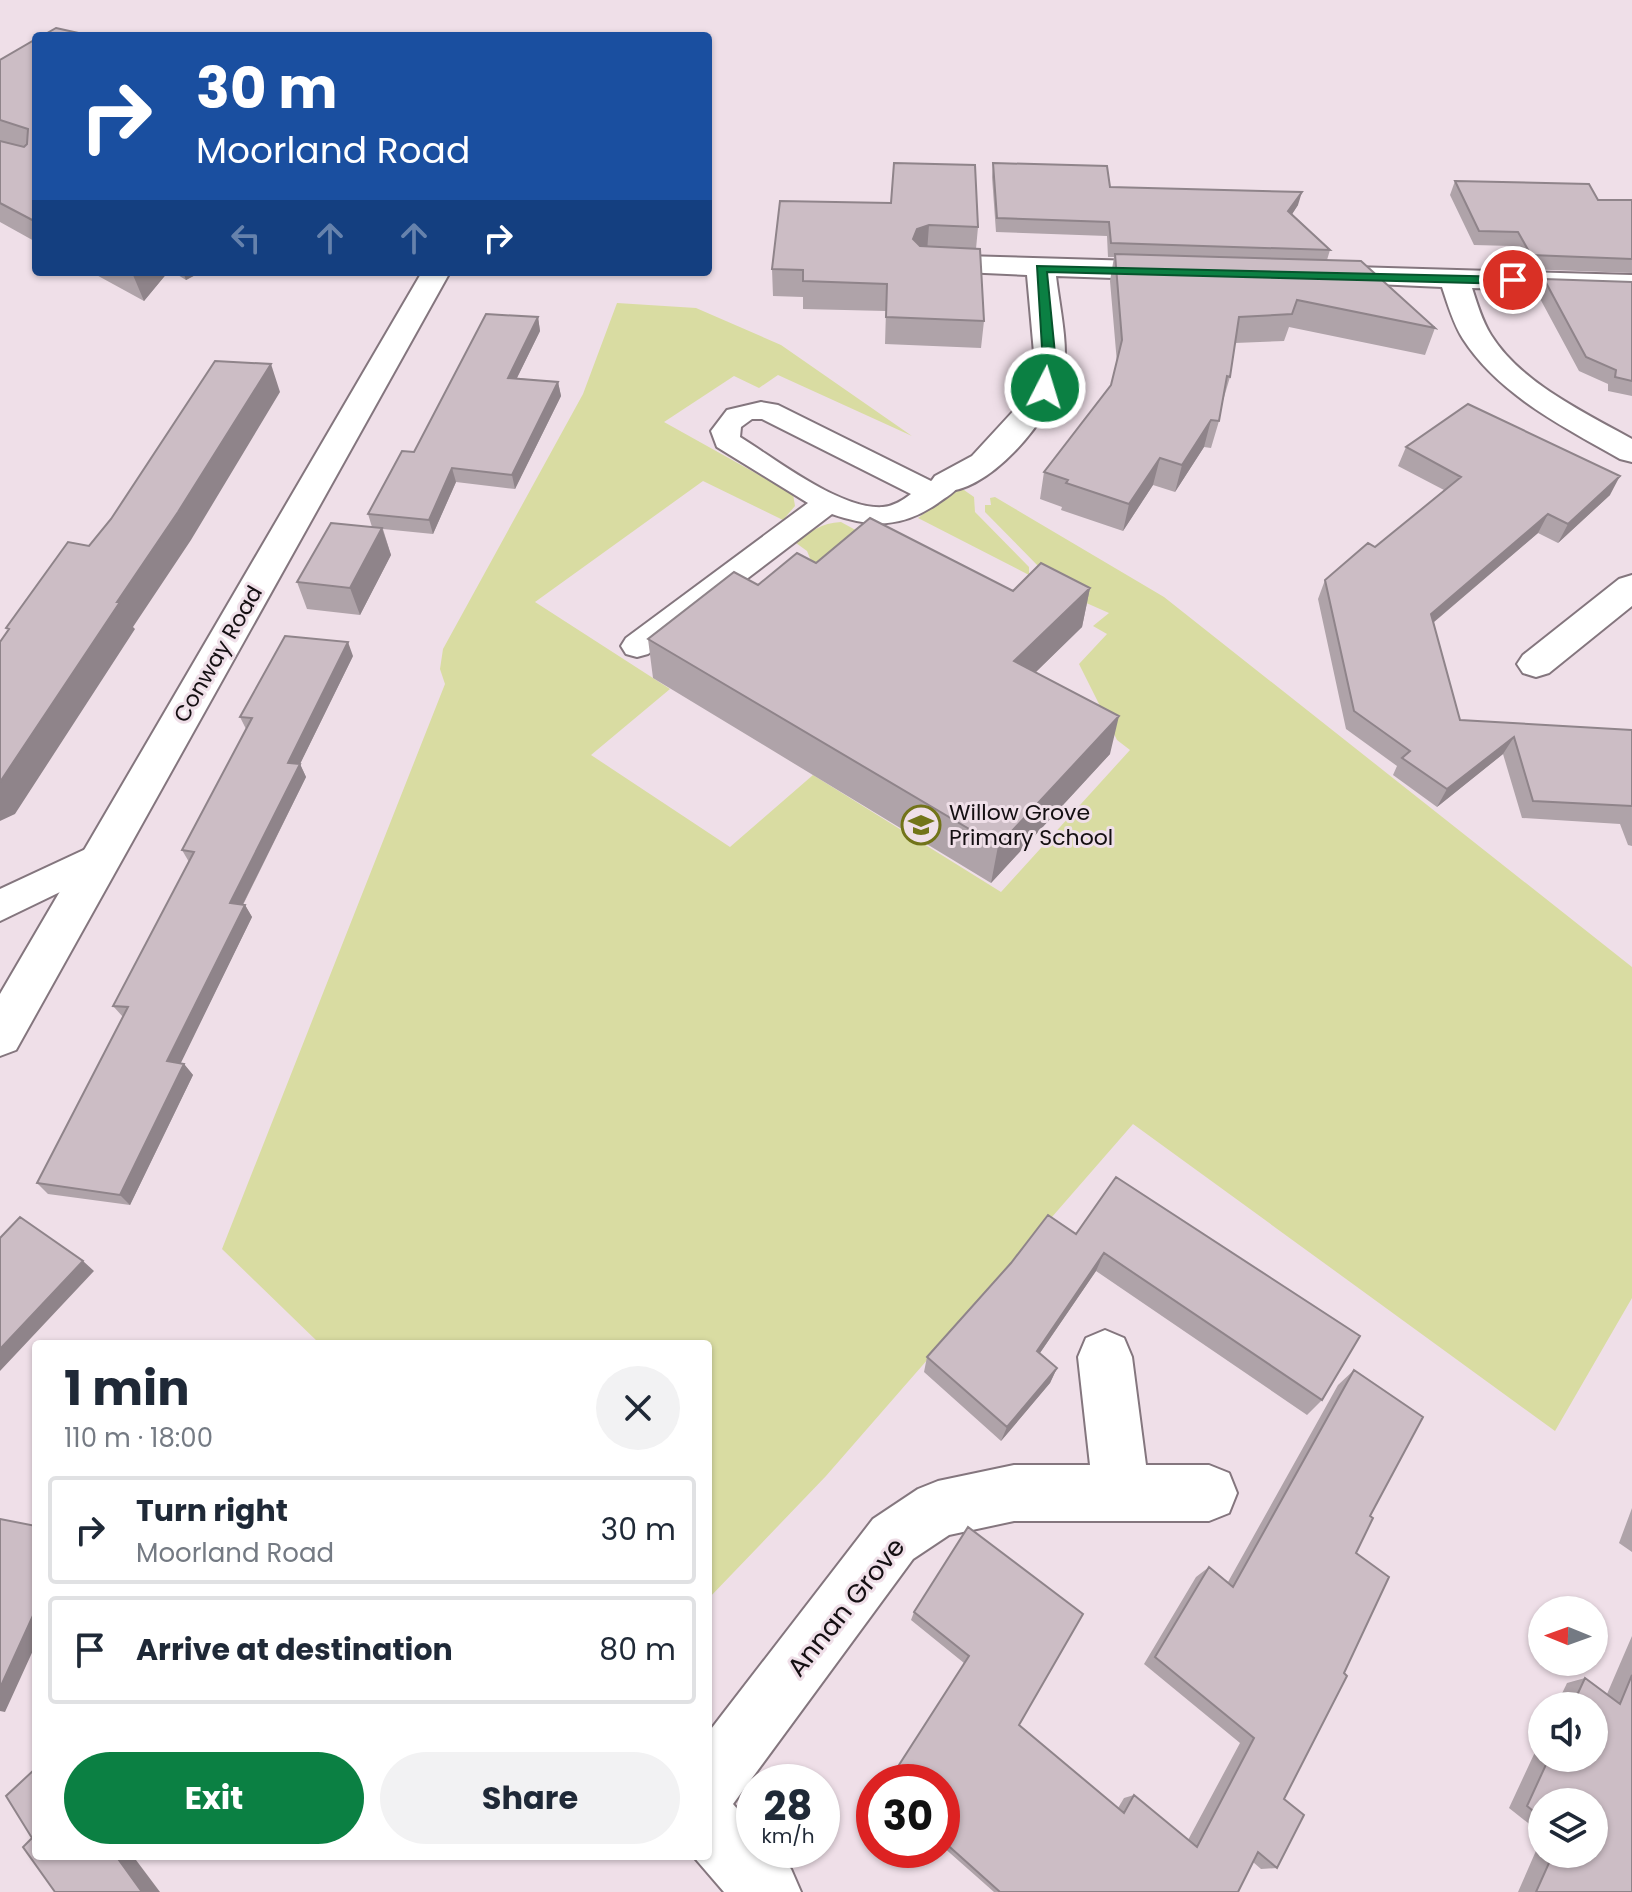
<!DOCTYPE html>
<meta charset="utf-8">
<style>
:root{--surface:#fff;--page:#f2f2f3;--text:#1f2937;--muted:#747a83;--line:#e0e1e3;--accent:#0b8043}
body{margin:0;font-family:Poppins,sans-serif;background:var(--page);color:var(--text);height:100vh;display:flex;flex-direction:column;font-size:30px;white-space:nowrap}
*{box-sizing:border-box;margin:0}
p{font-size:26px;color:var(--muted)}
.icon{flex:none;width:44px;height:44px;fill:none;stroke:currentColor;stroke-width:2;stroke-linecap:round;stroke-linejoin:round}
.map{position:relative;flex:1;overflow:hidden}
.drawer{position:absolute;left:32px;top:1340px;width:680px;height:520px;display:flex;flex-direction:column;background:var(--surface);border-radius:8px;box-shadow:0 2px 6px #0004}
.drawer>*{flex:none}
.top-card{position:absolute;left:32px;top:32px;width:680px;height:244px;border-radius:8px;box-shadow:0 2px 6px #0004;background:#1a4fa0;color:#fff;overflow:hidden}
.needle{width:52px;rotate:271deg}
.controls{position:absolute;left:1528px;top:1596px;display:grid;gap:16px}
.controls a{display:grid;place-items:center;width:80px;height:80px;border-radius:50%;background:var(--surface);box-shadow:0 2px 6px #0004;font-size:40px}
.speed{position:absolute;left:736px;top:1764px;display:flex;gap:16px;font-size:40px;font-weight:700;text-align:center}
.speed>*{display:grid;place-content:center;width:104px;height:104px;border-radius:50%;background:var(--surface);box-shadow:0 2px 6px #0004;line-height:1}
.speed small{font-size:20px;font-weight:400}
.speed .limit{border:12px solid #d22;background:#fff;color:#111}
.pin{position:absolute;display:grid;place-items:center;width:68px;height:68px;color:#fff;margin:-34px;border:4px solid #fff;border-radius:50%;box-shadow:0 2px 8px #0007}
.me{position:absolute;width:88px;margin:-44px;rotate:5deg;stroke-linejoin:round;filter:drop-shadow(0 0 6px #0008)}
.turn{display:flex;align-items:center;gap:28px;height:168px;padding:0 32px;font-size:36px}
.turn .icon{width:104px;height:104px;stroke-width:2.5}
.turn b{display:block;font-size:56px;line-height:68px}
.lanes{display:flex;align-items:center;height:76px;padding:0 32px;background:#0003;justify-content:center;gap:40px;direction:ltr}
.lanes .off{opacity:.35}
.round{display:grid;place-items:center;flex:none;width:84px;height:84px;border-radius:42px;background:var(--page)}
.overview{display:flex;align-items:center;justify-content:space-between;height:136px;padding:0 32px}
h1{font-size:48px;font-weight:700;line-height:60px}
.action{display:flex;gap:16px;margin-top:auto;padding:16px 32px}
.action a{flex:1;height:92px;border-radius:48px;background:var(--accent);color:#fff;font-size:32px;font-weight:700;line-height:92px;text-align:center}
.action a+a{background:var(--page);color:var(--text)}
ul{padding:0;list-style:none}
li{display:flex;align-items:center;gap:24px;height:108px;margin:0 16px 12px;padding:0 16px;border:4px solid var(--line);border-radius:8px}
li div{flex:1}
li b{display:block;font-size:30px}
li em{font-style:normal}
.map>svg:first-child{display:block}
.green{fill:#d9dca2}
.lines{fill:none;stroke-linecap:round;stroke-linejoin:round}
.lane-casing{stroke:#84767e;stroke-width:4}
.street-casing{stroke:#84767e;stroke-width:4}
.lane{fill:#fff;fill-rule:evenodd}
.street{fill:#fff;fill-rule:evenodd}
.wall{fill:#afa3a9}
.shaded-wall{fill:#8f848a}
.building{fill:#ccbdc5;stroke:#8f848a;stroke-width:2}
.route{fill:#0b8043;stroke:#07532c;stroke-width:2}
.labels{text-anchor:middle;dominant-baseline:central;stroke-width:6;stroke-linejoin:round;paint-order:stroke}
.street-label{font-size:22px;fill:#140f12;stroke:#efdfe8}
.poi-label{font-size:22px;fill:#140f12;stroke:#efdfe8;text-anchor:start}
.near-street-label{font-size:26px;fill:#140f12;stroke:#efdfe8}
</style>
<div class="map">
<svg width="1632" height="1892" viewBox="0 0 1632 1892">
<rect width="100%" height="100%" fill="#efdfe8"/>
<path class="green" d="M617,303L696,308L781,345L912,436L778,375L759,388L734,376L664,422L793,494L795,506L783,520L703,481L535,602L670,689L591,755L730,847L813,775L1001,892L1130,750L1117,740L1079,664L1107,634L1093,626L1109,613L1041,583L1039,567L985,512V505H991L990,498L995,497L1164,597L1632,967V1298L1555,1431L1133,1124L826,1476L708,1599V1344H320L222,1249L445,684L440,669L443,649L583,394Z
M956,489L964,490L974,497L975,512L1029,567V575L918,518Z
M841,522L870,538L814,568L807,551L796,543C811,531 821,523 841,522Z"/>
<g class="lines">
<defs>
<path id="lane" d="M761,402L778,405L931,481L947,474L957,477L961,483C956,492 946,497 938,503C902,528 872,528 832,514L648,654L637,657L626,654L621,646L626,638L808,503L717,447L711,431L727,410ZM752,419H762L911,494C903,500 894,506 883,507C840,510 776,459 740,437L741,427Z
M103,841L116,845L121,855L116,865L0,921V889Z"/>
<path id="street" d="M928,255L1170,262L1180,265L1184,271L1180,277L1170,280L1056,276C1059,303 1068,343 1064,368C1058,412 984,503 935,490L930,483L935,476L972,456L1019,405L1029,388L1035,364L1027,275L918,270L914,264L918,258Z
M1319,266L1632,275V293L1472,288C1477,303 1482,321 1491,335C1521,383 1584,412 1632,439V462L1620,459C1564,427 1499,395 1463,339C1453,323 1448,305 1442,287L1309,281L1305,275L1309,269Z
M422,272H450L16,1050L0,1056V994Z
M1632,575V606L1549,673L1536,677L1523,673L1517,664L1523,655L1619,579Z
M1105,1330L1124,1338L1132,1357L1146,1465H1209L1229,1473L1237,1493L1229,1513L1209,1521H1014L949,1535L913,1559L733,1804L754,1828V1850H774L791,1869L801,1892H724L693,1856H708V1733L873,1519L918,1489L938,1481L1014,1465H1090L1078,1357L1086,1338Z"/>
</defs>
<use href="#lane" class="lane-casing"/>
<use href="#street" class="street-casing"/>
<use href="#lane" class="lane"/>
<use href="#street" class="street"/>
</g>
<path class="wall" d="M36,39V242L0,222V60Z
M993,163L1110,187L1298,205L1292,214L1330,250L1327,260L1435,328L1425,355L1289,327L1284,341L1235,343L1230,377L1222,404L1219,421L1211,448L1204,447L1175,492L1153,485L1123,531L1061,510L1062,507L1040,499L1044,472L1111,385L1117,363L1110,281L1114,257H1108L1107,236L996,232L992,177Z
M1455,181L1598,200H1632V273L1525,269L1512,246L1474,245L1450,195Z
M780,201L978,227L976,249L984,321L981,348L885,344L886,311L803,309V297L773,296L772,269Z
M91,272H168L144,301Z
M173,272H201L186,280Z
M1544,279L1632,282V396L1608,391V384L1579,371L1537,293Z
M538,317L540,331L517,378L558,382L561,396L515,489L456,482L433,534L383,529L391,555L360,615L307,609L297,582L372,527L368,514L414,452Z
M1406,447L1610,495L1558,543L1538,533L1433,623L1460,720L1632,730V846L1628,845L1620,824L1522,818L1503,754L1437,807L1393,775L1397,766L1346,729L1318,599L1325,580L1375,547L1444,490L1398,466Z
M758,585L1013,591L1090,588L1082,627L1036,672L1110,754L991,883L653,678L648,639Z
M353,656L300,764L306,777L243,905H245L252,917L180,1063L184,1064L193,1075L130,1205L48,1194L37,1183L123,1017L113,1006L189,862L182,850L246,729L240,717Z
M1048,1215L1322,1400L1307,1415L1096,1271L1040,1353L1057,1368L1050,1383L1001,1441L924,1372L927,1357L1011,1263Z
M1354,1370L1370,1516L1356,1553L1284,1799L1277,1868L1261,1869L1253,1862L1238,1892H994L942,1846V1782L964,1663L911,1620L914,1612L968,1527L1019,1725L1118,1808L1124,1798L1134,1795L1188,1840L1240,1743L1144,1664L1196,1577L1209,1567L1228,1582L1338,1385Z
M1632,1508V1552L1619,1543Z
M1632,1636V1892H1518L1542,1837V1854H1594L1542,1802V1834L1509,1808L1542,1737V1758H1594V1706H1556L1567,1683L1585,1678L1607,1694Z"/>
<path class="shaded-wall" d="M1302,192L1298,205L1285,225L1288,211Z
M929,225L927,252L912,266L913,239L917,229Z
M135,272H168L144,301L133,275Z
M183,272H201L186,280Z
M538,317L540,331L510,392L508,378Z
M271,364L280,392L191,540L133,627L135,629L15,814L0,821V782Z
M558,382L561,396L515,489L512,475Z
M1211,420L1204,447L1175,492L1182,465Z
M1160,458L1153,485L1123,531L1129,504Z
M452,468L456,482L433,534L429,520Z
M1620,476L1610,495L1558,543L1568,524Z
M1548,514L1538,533L1422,632L1431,614Z
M382,528L391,555L360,615L350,588Z
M1090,588L1082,627L1008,699L1014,661Z
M348,642L353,656L300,764L306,777L237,916L230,903L288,763Z
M1119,716L1110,754L991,883L998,846Z
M1514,737L1503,754L1437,807L1447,789Z
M245,905L252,917L176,1073L167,1061Z
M184,1064L193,1075L130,1205L120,1195Z
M1104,1253L1096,1271L1031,1366L1037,1351Z
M83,1261L94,1271L0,1371V1349Z
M1057,1368L1050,1383L1001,1441L1007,1427Z
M36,1609V1644L5,1712L0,1711V1688Z
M116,1856H133L160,1892H142Z"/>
<path class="building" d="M56,28L92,36H42Z
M36,39V222L0,203V141L24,147L27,144L28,129L0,120V60Z
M894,163L975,165L978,227L929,225L917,229L913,239L920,246L980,249L984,321L886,317L887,284L803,281V270L772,269L780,201L891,203Z
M993,163L1107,166L1110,187L1302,192L1288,211L1330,250L1111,243L1109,222L997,218Z
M1455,181L1589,184L1598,200H1632V259L1531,255L1518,232L1479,231Z
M1115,254L1361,261L1435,328L1297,300L1292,314L1239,317L1230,377L1227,376L1219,421L1211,420L1182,465L1160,458L1129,504L1066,483L1068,480L1044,472L1111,385L1122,340Z
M1544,279L1632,282V381L1615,377L1616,370L1586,357Z
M486,314L538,317L508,378L558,382L512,475L452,468L429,520L368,514L402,451L414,452Z
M215,361L271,364L178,512L117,602H120L0,782V642L9,629L6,628L68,542L89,546L111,519Z
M1468,404L1620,476L1568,524L1548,514L1431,614L1460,720L1632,730V806L1533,801L1514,737L1447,789L1402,758L1410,751L1354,711L1325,580L1368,543L1375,547L1461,477L1406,447Z
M870,518L1013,591L1041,563L1090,588L1014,661L1119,716L998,846L648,639L734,572L758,585L797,553L816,563Z
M331,523L382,528L350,588L297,582Z
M285,636L348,642L288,763L300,764L230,903L245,905L167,1061L184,1064L120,1195L37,1183L128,1007L113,1006L194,852L182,850L252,718L240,717Z
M1116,1177L1360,1336L1322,1400L1104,1253L1037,1351L1057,1368L1007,1427L927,1357L1011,1263L1048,1215L1076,1234Z
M20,1217L83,1261L0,1349V1238Z
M1354,1370L1423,1417L1370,1516L1373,1518L1356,1553L1389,1577L1344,1673L1347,1676L1284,1799L1304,1815L1277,1868L1258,1852L1238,1892H1000L942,1840V1782H888L969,1656L914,1612L968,1527L1083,1614L1019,1725L1124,1813L1134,1795L1197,1847L1254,1738L1155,1657L1209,1567L1233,1587Z
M0,1519L36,1526V1609L0,1688Z
M1632,1675V1892H1536L1553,1854H1594V1802H1542V1818L1527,1806L1549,1758H1594V1706H1572L1585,1678L1620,1704Z
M36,1768V1856H116L142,1892H55L23,1847L32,1838L6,1796Z"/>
<path class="route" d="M1037,266L1513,277L1519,280L1513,284L1047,272L1056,364L1051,388L1045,392L1039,388L1043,364Z"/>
<defs>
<symbol id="school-ring" viewBox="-11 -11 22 22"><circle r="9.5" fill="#efdfe8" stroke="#727419" stroke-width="1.5"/><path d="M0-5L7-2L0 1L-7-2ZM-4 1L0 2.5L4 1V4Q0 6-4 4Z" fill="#727419"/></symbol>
</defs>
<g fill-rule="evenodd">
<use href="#school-ring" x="899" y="803" width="44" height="44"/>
</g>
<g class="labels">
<g class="street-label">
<text transform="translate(218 654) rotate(-60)">Conway Road</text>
</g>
<g class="poi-label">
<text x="949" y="812">Willow Grove<tspan x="949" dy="25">Primary School</tspan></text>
</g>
<g class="near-street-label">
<text transform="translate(846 1607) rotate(-51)">Annan Grove</text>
</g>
</g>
</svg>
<div class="controls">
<a><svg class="needle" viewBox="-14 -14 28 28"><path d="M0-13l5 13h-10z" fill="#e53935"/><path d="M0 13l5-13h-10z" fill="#747a83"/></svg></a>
<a><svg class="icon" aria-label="sound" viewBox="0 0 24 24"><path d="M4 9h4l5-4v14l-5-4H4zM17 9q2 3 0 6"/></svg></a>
<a><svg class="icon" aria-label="layers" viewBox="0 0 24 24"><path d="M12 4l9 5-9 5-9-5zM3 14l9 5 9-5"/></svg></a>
</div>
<div class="speed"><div>28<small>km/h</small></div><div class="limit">30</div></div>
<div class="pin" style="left:1513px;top:280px;background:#d93025"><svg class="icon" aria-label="arrive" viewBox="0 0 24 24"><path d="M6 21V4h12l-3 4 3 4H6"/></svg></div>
<svg class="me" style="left:1045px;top:388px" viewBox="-20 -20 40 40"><circle r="17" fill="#0b8043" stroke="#fff" stroke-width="3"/><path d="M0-11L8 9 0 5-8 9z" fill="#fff"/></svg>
<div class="top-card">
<div class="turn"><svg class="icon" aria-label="right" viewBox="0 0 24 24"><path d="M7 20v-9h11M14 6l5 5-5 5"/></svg><div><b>30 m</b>Moorland Road</div></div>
<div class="lanes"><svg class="icon off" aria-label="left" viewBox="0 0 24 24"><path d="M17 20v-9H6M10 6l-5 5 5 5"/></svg><svg class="icon off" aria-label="ahead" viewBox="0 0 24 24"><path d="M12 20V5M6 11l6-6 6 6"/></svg><svg class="icon off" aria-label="ahead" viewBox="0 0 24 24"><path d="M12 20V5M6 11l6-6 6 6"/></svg><svg class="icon" aria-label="right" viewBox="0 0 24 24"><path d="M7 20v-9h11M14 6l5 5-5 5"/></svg></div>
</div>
<section class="drawer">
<div class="overview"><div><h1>1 min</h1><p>110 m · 18:00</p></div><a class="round"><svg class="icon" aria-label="close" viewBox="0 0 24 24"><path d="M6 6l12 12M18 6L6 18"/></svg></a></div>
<ul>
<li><svg class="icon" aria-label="right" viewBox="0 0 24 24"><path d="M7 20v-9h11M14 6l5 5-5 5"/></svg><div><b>Turn right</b><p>Moorland Road</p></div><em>30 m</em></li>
<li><svg class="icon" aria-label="arrive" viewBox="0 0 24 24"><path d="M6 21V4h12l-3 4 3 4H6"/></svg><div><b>Arrive at destination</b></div><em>80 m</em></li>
</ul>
<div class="action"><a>Exit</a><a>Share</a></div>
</section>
</div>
